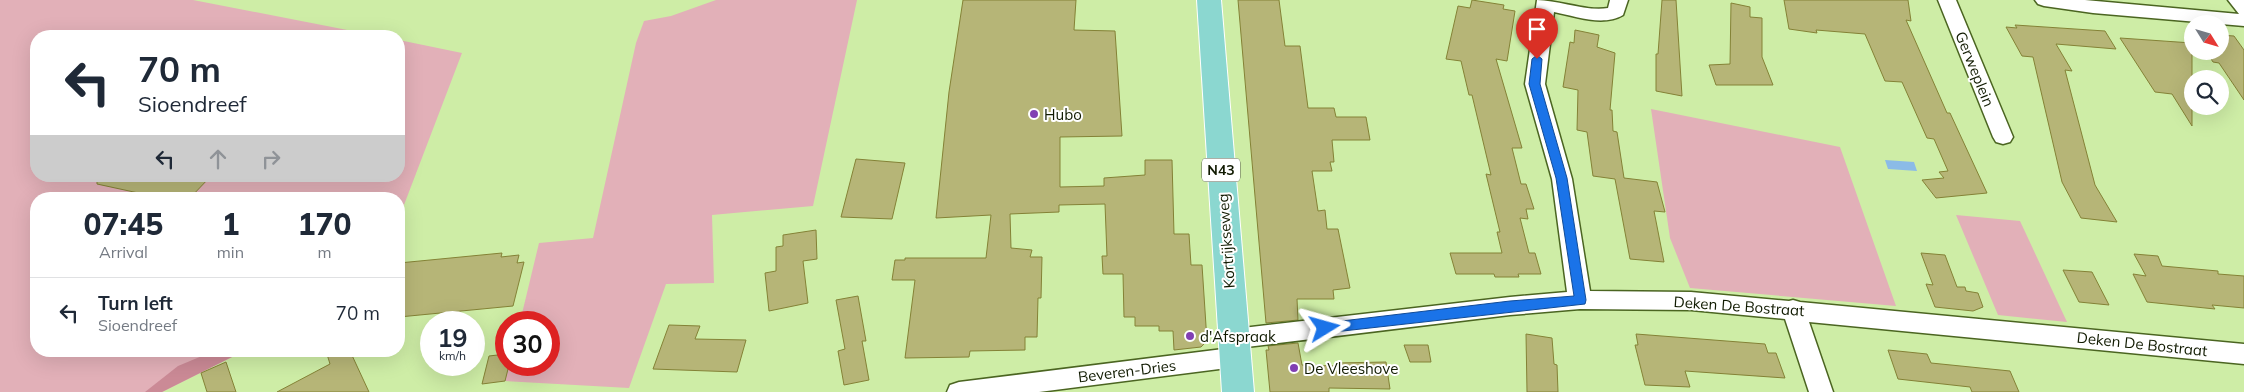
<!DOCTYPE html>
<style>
:root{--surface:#fff;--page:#f6f6f7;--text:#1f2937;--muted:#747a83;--line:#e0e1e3}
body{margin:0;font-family:Mulish,sans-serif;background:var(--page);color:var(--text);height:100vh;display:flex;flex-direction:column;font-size:19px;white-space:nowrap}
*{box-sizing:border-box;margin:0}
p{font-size:16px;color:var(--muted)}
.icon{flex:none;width:28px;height:28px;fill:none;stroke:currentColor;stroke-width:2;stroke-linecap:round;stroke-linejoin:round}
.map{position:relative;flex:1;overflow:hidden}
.sheet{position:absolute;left:30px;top:192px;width:375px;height:165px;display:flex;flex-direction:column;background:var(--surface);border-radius:20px;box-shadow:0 5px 20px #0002}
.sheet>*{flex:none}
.banner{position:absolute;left:30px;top:30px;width:375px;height:152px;border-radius:20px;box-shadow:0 5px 20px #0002;background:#fff;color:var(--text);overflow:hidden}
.needle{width:32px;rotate:127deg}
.tools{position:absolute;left:2184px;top:15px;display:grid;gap:10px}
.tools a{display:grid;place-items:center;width:45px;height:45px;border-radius:50%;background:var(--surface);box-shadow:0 5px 20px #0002;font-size:25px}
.speed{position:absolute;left:420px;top:311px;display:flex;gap:10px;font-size:25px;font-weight:700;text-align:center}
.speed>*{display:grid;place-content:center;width:65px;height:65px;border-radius:50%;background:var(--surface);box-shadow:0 5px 20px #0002;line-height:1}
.speed small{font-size:12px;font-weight:400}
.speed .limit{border:8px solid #d22;background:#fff;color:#111}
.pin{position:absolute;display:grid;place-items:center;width:42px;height:42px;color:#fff;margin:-51px -21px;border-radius:50% 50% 50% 0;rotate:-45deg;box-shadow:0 0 5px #0007}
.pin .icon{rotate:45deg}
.me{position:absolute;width:55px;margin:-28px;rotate:82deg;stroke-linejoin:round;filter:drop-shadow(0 0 4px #0008)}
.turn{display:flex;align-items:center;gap:18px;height:105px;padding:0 25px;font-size:22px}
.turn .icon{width:65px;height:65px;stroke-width:2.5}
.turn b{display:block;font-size:35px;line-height:42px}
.lanes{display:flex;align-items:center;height:48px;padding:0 25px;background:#0003;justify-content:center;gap:25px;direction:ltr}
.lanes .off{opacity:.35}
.eta{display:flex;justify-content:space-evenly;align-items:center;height:85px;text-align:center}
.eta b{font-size:30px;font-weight:800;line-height:35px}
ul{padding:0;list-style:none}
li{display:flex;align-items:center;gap:15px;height:70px;padding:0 25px;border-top:1px solid var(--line)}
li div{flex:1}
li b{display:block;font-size:19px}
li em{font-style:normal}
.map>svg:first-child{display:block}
.green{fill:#e2b0b8}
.forest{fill:#cb8a96}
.water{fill:#8bbbe7}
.building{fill:#b6b577;stroke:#848236}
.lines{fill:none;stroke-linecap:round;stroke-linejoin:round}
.street-casing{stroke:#4b6521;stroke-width:3}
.primary-casing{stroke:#fff;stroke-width:2}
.street{fill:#fff;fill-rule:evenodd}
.primary{fill:#8bd7d0;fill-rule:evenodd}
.route{fill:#1a73e8;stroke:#114b97}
.poi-dot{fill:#813fb3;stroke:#fff;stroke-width:2}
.labels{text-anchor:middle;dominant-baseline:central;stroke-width:4;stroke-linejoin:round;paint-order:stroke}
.shield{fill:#fff;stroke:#585f4d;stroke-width:1}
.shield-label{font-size:14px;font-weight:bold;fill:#101a01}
.street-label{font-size:15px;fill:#101a01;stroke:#fff}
.poi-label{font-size:15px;fill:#101a01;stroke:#fff;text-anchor:start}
</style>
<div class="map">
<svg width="2244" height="392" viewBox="0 0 2244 392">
<rect width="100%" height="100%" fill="#ceeda6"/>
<path class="green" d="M0,0H193L378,36H36V176H399V40L462,53L399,218V199H36V351H244L162,392H0Z
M716,0H857L813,206L712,215L714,283L666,284L629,388L505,381L509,365H549V322H520L539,243L593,238L636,43L644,21L671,16Z
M1651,109L1840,147L1896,306L1690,288L1670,238Z
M1956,215L2020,221L2067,322L1998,315Z"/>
<path class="forest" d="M214,351H244L162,392H145L178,366Z"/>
<path class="water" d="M1885,160L1914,162L1917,171L1888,169Z"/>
<path class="building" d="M963,0H1076L1074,30L1115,31L1122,136L1060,137V187L1104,186V178L1145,175V160H1172L1174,234H1189L1191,265H1202L1207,341L1201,347L1174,350L1173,331H1159V326H1135V317H1124L1123,274H1103L1102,256H1107L1105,204L1059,205V212L1010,214L1011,248L1032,250L1030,257H1042L1041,298H1038L1037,337H1025V350L970,351L969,357L905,358L915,280H892L895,260H905V258H986L991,215L936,218L949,92Z
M1238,0H1279L1285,46H1300L1308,108H1334L1336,117H1366L1370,140H1332L1334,162H1330L1332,171H1312L1318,211L1325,210L1327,229H1338L1350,288L1333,290L1334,299H1297L1298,320L1266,323Z
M1472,0L1504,5L1503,9L1515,11L1507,61L1496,59L1522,148H1512L1521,184H1526L1534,209H1526L1528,219L1520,218L1529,253H1535L1541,274H1518L1519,277H1495L1494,274H1456L1450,253H1502L1497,232H1500L1486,174L1491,175L1472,95H1469L1461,61L1446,59L1458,6L1470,8Z
M1662,0H1676L1682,96L1656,91V54H1658Z
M1784,0H1908L1911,21L1906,20L1947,113H1950L1987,193L1936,198L1922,180L1944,178L1939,172L1948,171L1934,139L1927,138L1902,82L1885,81L1865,34L1816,30L1817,33L1789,29Z
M1731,3L1750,7V17L1762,18V57L1773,85H1716L1709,65L1730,64Z
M2015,25L2105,31L2116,49L2056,44L2072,71L2065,70L2095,185L2117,222L2081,218L2062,182L2033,57L2022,56L2006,27L2017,28Z
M1575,30L1599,35L1597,47L1615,53L1610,110H1612L1613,131L1617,132L1624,178L1657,182L1665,212L1654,211L1664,262L1630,259L1615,179L1593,176L1587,132L1577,130L1578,90L1563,87L1570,42L1574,43Z
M2220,35L2234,36L2244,50V100L2219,63L2213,62L2206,51H2220Z
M2120,38L2192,43V126L2172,94L2155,92Z
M856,159L905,163L892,219L841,217Z
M97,176H211L189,199H166L97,184Z
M816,230L817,259L803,261L808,303L769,311L765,273L776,271V247L783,246V235Z
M502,253L501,257L519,255L517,263L524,262L513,306L399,317V263Z
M1921,253L1945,255L1957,287H1965L1966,291L1978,293L1983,307L1973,311L1935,307L1926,284L1933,285Z
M2134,254L2158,256L2162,266L2218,271V274L2244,276V308L2212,305L2215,309L2147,302L2133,274L2146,276Z
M2063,270L2092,272L2109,305L2079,302Z
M858,296L866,341H862L869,380L844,385L838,351L845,349L836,300Z
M669,325L700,326L695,339L746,340L737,372L653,369Z
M1526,334L1552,338L1554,364L1557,365L1558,392H1527Z
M1636,334L1765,344L1768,353H1776L1785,378L1685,371L1690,387L1645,385L1635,345H1638Z
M1298,343L1302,365L1336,366V363L1386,362L1390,389L1329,388V392H1270L1266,350H1269L1268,346Z
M1404,345H1428L1431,362H1410Z
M1888,350L1927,354L1931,363L2010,371L2019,392H1972L1970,387L1898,379Z
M326,351H350L369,392H277L330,364Z
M506,354V365H509L505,381L482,384L489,356Z
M226,362L236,392H207L201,373Z"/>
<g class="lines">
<defs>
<path id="street" d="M1537,0C1558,0 1588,12 1608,8L1610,0H1628L1623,15C1603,27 1575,16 1554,12L1545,84L1572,179L1590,291L1691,292L1789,301L1793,300L1800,302L2244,344V364L1809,322L1833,392H1809L1785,319L1691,310L1580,309L1510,315L1238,348L1243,350L1247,357L1243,364L1235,367L1039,392H947L950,385L959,382L1231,348L1226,346L1222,339L1226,332L1234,329L1510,297L1567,292L1552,179L1525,84Z
M1938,0H1956L2013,137L2010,142L2003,144L1996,142L1993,137Z
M2035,0H2085L2239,14L2228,0H2244V26L2093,13L2044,6L2038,4Z"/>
<path id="primary" d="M1197,0H1221L1254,392H1222Z"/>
</defs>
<use href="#street" class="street-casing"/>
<use href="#primary" class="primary-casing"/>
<use href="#street" class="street"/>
<use href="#primary" class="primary"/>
</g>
<path class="route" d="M1537,55L1542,59L1540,84L1567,178L1586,300L1585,304L1325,333L1321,331L1319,328L1321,324L1325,323L1510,301L1574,296L1556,178L1529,84L1532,59Z"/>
<g class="poi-dot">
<circle cx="1034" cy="114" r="5"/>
<circle cx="1190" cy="336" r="5"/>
<circle cx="1294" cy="368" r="5"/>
</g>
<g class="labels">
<rect class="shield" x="1202" y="158.5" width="38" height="23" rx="4"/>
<g class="shield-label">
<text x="1221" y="170">N43</text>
</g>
<g class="street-label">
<text transform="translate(1975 69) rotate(68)">Gerweplein</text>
<text transform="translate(1226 241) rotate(-94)">Kortrijkseweg</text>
<text transform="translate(1739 306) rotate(4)">Deken De Bostraat</text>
<text transform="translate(2142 344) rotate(6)">Deken De Bostraat</text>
<text transform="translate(1127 371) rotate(-7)">Beveren-Dries</text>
</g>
<g class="poi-label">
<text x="1044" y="114">Hubo</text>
<text x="1200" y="336">d'Afspraak</text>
<text x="1304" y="368">De Vleeshove</text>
</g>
</g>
</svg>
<div class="tools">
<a><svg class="needle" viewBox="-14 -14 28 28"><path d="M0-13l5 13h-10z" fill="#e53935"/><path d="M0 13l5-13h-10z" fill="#747a83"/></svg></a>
<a><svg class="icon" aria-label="search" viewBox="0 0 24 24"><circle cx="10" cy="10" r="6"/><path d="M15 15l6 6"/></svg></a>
</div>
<div class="speed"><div>19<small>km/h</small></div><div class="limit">30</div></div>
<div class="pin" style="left:1537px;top:59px;background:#d93025"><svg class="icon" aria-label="arrive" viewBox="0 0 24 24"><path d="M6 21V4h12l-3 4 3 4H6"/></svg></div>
<svg class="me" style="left:1325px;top:328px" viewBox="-20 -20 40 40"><path d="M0-17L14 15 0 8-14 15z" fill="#1a73e8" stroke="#fff" stroke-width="4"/></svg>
<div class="banner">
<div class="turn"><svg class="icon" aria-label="left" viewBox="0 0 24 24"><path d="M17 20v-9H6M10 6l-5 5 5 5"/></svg><div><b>70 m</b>Sioendreef</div></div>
<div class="lanes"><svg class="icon" aria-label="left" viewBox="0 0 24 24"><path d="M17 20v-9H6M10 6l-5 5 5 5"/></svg><svg class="icon off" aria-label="ahead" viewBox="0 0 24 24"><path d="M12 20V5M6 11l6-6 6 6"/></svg><svg class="icon off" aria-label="right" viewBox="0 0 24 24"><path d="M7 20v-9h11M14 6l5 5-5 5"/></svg></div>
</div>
<section class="sheet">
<div class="eta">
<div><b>07:45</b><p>Arrival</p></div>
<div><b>1</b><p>min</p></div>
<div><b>170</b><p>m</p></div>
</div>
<ul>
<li><svg class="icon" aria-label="left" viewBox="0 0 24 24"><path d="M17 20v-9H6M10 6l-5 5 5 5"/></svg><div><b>Turn left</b><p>Sioendreef</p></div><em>70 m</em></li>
</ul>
</section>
</div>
